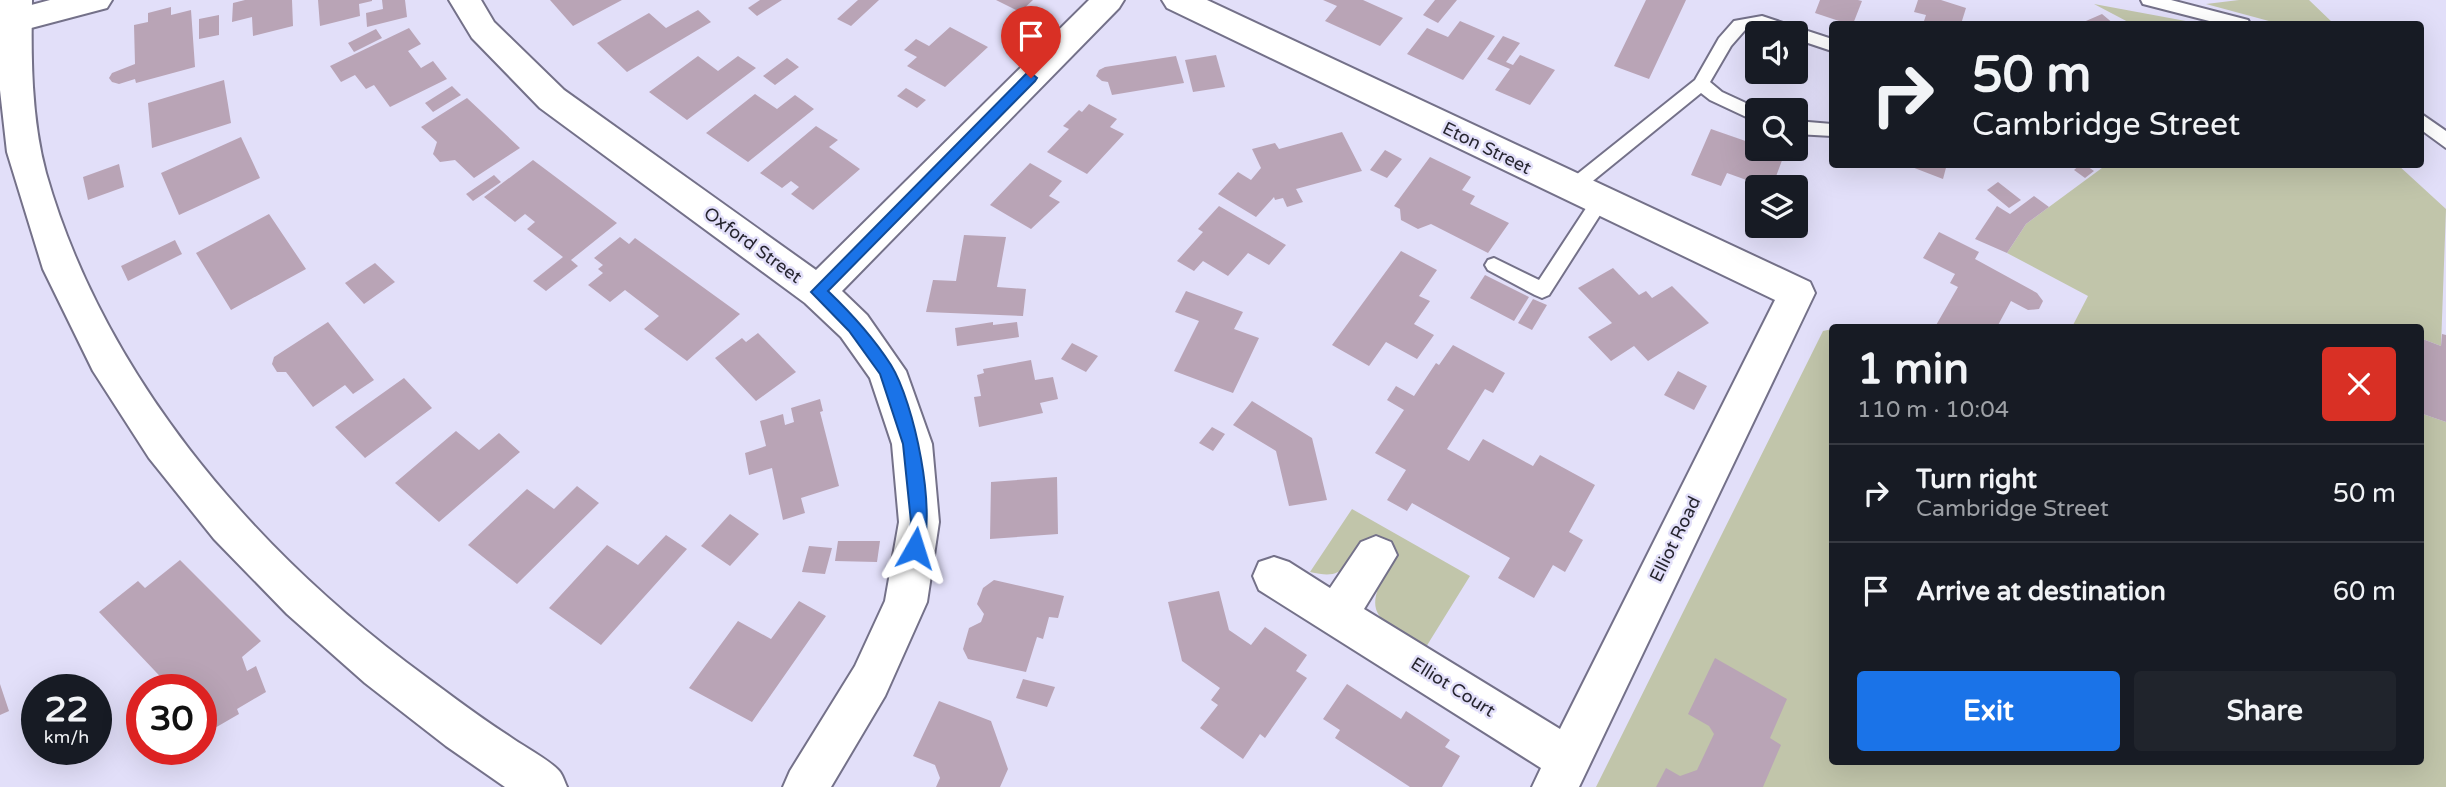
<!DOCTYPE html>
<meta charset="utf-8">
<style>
:root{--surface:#171b24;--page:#20242c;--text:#f1f3f6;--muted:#9ea1a6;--line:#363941;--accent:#1a73e8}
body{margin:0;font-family:"Varela Round",sans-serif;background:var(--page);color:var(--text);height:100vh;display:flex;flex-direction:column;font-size:26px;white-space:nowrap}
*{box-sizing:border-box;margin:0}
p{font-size:23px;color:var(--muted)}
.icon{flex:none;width:38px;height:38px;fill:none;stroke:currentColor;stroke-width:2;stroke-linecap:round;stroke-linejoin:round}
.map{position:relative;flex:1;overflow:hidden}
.side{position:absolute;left:1829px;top:324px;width:595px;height:441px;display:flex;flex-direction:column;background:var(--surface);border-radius:7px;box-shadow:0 7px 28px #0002}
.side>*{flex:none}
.guide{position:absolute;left:1829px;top:21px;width:595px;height:147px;border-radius:7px;box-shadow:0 7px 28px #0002;background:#171b24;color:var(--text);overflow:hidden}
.tools{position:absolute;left:1745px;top:21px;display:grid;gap:14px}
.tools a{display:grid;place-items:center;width:63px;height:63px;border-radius:7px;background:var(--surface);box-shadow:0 7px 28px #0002;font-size:35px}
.speed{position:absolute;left:21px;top:674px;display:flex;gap:14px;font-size:35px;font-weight:700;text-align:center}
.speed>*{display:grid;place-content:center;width:91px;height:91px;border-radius:50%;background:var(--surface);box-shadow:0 7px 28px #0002;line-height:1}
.speed small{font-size:18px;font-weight:400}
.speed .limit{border:10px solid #d22;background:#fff;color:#111}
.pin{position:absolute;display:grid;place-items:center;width:60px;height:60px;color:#fff;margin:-72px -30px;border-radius:50% 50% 50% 0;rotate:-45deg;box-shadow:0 0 7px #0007}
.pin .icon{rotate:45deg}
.me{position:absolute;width:77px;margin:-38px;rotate:6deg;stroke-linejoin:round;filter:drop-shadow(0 0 5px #0008)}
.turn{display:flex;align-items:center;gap:24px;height:147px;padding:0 28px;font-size:32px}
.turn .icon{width:91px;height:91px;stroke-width:2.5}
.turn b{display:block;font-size:49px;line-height:60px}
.round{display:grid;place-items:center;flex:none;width:74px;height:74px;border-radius:7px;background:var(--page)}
.headline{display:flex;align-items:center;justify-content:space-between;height:119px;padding:0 28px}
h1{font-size:42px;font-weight:700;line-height:52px}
.primary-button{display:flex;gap:14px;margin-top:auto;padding:14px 28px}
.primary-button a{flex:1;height:80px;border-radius:7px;background:var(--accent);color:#fff;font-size:28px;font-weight:700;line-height:80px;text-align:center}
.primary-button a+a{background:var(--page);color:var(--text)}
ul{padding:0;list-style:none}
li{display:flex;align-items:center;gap:21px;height:98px;padding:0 28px;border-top:2px solid var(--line)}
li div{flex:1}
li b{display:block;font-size:26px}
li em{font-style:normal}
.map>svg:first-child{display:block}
.green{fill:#c1c5aa}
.building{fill:#b9a4b6}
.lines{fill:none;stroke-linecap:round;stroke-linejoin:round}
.lane-casing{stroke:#747189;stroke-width:4}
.street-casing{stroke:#747189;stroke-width:4}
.secondary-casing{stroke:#747189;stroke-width:4}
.lane{fill:#fff;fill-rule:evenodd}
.street{fill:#fff;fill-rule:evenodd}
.secondary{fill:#fff;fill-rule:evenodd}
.route{fill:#1a73e8;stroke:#114b97;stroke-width:2}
.labels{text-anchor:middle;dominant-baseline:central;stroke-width:5;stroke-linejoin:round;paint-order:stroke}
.street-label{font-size:18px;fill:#26252f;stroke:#e2dff9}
</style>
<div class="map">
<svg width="2446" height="787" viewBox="0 0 2446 787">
<rect width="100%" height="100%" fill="#e2dff9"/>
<path class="green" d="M2239,0H2309L2334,24H2280L2206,4Z
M2094,4L2202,24H2132Z
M2106,165H2398L2446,209L2441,346L2420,338V327H2387L2376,324L2375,327H2072L2088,296L2007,253L2026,224Z
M1832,329V761H2420V413L2446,422V787H1596L1823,331Z
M1352,509L1470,576L1426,647C1378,617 1359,619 1391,561L1360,543C1344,568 1343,580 1310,572Z"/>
<path class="building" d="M245,0H292L293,26L253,36L252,17L232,22L233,3Z
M318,0H372V1L359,4L360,16L320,26Z
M382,0H405L407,17L367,27L366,13L383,9Z
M550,0H622L573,26Z
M760,0H782L757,16L748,8Z
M858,0H879L851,26L837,19Z
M996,0H1033L1020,12Z
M1323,0H1363L1403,18L1380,46L1325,21L1337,6Z
M1435,0H1457L1438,23L1423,15Z
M1646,0H1686L1649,79L1614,66Z
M1820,0H1858L1862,1L1853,24H1848L1815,13Z
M1918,0H1941L1966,8L1961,24H1923L1926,15L1914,12Z
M171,7V15L191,10L195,67L136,83L135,79L119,84L112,82L109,78L112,73L135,64L134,25L148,22V13Z
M698,10L711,22L627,72L597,43L649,13L666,28Z
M2102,14L2114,24H2079Z
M219,15V35L199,39V19Z
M1460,21L1495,36L1463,80L1407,54L1427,28L1448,37Z
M950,27L988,47L945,87L907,66L917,57L904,50L916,39L929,46Z
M409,28L421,44L408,51L421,68L433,61L447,79L390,107L374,85L366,89L355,75L341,82L330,66Z
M376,29L382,38L354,52L348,43Z
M1503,36L1520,43L1506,62L1513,65L1520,55L1555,70L1530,105L1495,90L1510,69L1487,59Z
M1216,55L1225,87L1193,92L1185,60Z
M698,56L718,71L738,56L756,68L687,120L649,92Z
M1176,56L1184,83L1112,95L1108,82L1102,81L1096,76L1099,70L1105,67Z
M787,58L799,67L775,85L763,76Z
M224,80L231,123L152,148L148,103Z
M452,86L461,95L433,112L425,103Z
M906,88L926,100L917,108L897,96Z
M755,94L777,109L795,95L814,109L748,162L706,133Z
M467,98L520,148L474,178L455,160L440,162L433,154L437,142L421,127Z
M1089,104L1117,119L1110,127L1124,134L1087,174L1047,152L1069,129L1063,126L1079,110L1082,112Z
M816,126L838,140L829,147L860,169L813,210L791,194L799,187L791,181L782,188L760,173Z
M1711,129L1757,145V149H1767L1784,155L1775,179L1794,185L1793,187H1766L1727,173L1721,186L1691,175Z
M1342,132L1362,171L1296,189L1303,202L1287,207L1283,198L1275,200L1274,197L1256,217L1218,194L1238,172L1251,180L1261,168L1252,149L1275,143L1279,149Z
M241,137L260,178L179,215L161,173Z
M1385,150L1402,159L1387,178L1370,170Z
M1430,157L1471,177L1462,190L1475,196L1470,204L1509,223L1488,253L1431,224L1418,229L1401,220L1400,209L1394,206Z
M533,160L617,223L571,260L578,266L546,291L533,281L563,257L527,229L535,222L525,214L515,222L484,197Z
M1030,163L1062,181L1049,196L1060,202L1031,229L990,205Z
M119,164L124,187L88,200L83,177Z
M1904,164H1947L1943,179Z
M2081,164H2084L2094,171L2085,178L2074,170Z
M494,175L501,182L473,201L466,194Z
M1998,182L2021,200L2009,208L1987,190Z
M2034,196L2049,207L2026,224L2007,253L1975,239L1997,206L2010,214Z
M1219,206L1286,245L1269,265L1248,253L1228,276L1203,261L1194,271L1177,261L1203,232L1198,229Z
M269,214L306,269L231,310L196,253Z
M1939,232L1979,252L1975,259L2037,293L2043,301L2039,309L2028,310L2011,301L1997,327H1935L1958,287L1950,283L1955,274L1923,258Z
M964,235L1006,237L997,287L1026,289L1023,316L926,312L933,280L956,281Z
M620,237L629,244L635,238L740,314L687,361L644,329L659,316L625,290L610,302L588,285L603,273L598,269L603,265L594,258Z
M175,240L182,254L128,281L121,266Z
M1401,251L1437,270L1419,296L1430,301L1414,324L1434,335L1417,359L1386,342L1369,366L1332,345Z
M375,263L395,282L364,304L345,283Z
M1613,268L1639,295L1646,291L1652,298L1672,286L1709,323L1648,361L1634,346L1611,361L1588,337L1612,323L1578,288Z
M1485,275L1529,297L1514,321L1470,298Z
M1186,291L1243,312L1234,329L1259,338L1233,393L1174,371L1199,321L1175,312Z
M1533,299L1547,305L1532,330L1518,323Z
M328,322L374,380L353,394L345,385L313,407L286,372H277L272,364L274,357Z
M993,322V325L1017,322L1019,337L957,346L955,328Z
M758,333L796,372L756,401L715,358L742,338L746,342Z
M2442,334L2446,335V422L2420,413V338L2441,346Z
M1072,343L1098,356L1086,372L1061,359Z
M1453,345L1505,373L1493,393L1485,389L1447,449L1469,461L1483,439L1533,466L1540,455L1595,485L1569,532L1583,540L1565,572L1553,565L1534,598L1498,578L1510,558L1412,503L1407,511L1387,500L1406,470L1375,453L1404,410L1387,400L1396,386L1414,396L1436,363L1439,365Z
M1031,360L1035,380L1053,377L1058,399L1040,403L1043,413L979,427L974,397L981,396L977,375L984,373L983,369Z
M1678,371L1707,386L1694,410L1664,395Z
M404,378L432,408L365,458L335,427Z
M820,399L823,411L820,412L839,486L801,498L805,513L783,520L772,468L749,475L745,453L766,446L760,421L783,414L785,425L794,422L791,408Z
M1252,401L1312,438L1327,500L1289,506L1276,451L1233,425Z
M1212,427L1225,434L1213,451L1199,443Z
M456,431L479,450L499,433L520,452L439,522L395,483Z
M1057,477L1058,534L990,539L991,482Z
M577,486L599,503L517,584L468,545L527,489L554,509Z
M730,514L759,534L730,566L701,546Z
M666,535L687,549L601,645L549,608L607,545L638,565Z
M838,541H880L877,562L835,561Z
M809,546L832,548L825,574L802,572Z
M180,560L261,641L242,657L247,671L256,666L266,692L237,709L239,714L201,736V690H173L99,612L138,581L145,588Z
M994,580L1064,596L1058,618L1049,617L1043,639L1037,637L1026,672L968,659L963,649L969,628L981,622L984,614L977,604L983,588Z
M1219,591L1229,630L1251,645L1265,627L1307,655L1296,671L1307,678L1265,738L1260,734L1243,759L1200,728L1218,705L1211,700L1220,688L1182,661L1168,602Z
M799,601L826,616L752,722L689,688L738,621L771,639Z
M1715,658L1787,699L1770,738L1781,745L1763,787H1656L1666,768L1680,776L1697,770L1714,734L1709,726L1688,714Z
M1023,679L1055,687L1047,707L1016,698Z
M0,684L9,711L0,715Z
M1347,684L1401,719L1406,711L1450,740L1445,747L1460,756L1442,787H1410L1335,738L1340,730L1323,719Z
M939,701L991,721L1008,769L1000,787H936L940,778L935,765L913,756Z"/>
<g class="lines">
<defs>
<path id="lane" d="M2141,0H2171L2248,20L2250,24H2221L2143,4Z
M1762,16L1832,39V51L1796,39V33C1778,33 1763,28 1745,30L1731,46L1710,82L1722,92L1761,110H1757V122L1710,100L1701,93L1578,193H1566L1563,188L1566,183L1695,80L1719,38L1734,21Z
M2420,113L2446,131V148L2420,129Z
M1796,121L1832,124V136L1796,134Z
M1600,194L1606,196L1609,201L1549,295L1542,298L1535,295L1488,270L1485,265L1488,260L1494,258L1539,280L1594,196Z"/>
<path id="street" d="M50,0H112L107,8L16,32L5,28L0,20L5,12Z
M449,0H481L494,22L564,90L816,270L1089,0H1124L1119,8L842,291L867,315L906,371L932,444L939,522L927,602L885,696L831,787H783L790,771L855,666L885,601L899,522L892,444L870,378L841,337L805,303L540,108L472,38Z
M1162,0H1207L1810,282L1815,293L1579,787H1532L1541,768L1259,590L1253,576L1259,562L1274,557L1289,562L1330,588L1361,542L1376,536L1391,542L1397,555L1364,609L1560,729L1775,300L1167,8Z"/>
<path id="secondary" d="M0,0H32C31,57 31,117 46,173C102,370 245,540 406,662C440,687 473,713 509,736C521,745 552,761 560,772C563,776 565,783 567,787H505L446,746L365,683L287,614L214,539L149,458L93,371L43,269L7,152L0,90Z"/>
</defs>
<use href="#lane" class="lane-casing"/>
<use href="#street" class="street-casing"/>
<use href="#secondary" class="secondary-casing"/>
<use href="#lane" class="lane"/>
<use href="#street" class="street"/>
<use href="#secondary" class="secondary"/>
</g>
<path class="route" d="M1031,73L1037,78L1035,81L828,291C852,314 873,337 891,365C914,402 938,514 921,554L915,556L909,554L906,548L911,522L903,444L880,374L849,331L811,292L1026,74Z"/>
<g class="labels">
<g class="street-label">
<text transform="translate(1487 148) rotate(26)">Eton Street</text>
<text transform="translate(753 245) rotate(36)">Oxford Street</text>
<text transform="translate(1675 539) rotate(-64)">Elliot Road</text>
<text transform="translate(1453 687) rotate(32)">Elliot Court</text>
</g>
</g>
</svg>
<div class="tools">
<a><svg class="icon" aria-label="sound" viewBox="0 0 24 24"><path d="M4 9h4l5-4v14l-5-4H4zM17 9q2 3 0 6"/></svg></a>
<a><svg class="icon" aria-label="search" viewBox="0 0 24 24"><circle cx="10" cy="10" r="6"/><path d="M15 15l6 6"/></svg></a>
<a><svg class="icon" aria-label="layers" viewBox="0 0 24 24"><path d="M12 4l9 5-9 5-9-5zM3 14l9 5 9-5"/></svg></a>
</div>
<div class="speed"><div>22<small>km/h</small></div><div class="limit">30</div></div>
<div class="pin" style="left:1031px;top:78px;background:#d93025"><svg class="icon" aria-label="arrive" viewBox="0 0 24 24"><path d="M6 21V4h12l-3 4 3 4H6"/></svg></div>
<svg class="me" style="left:915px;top:548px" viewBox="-20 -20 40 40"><path d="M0-17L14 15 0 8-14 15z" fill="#1a73e8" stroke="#fff" stroke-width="4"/></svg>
<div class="guide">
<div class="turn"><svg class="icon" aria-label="right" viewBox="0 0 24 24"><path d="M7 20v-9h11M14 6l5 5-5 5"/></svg><div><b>50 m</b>Cambridge Street</div></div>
</div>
<section class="side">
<div class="headline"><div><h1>1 min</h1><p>110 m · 10:04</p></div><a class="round" style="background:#d93025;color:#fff"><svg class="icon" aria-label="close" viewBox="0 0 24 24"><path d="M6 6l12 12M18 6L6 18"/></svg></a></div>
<ul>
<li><svg class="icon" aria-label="right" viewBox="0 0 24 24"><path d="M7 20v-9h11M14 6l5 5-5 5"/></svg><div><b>Turn right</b><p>Cambridge Street</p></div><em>50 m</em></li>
<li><svg class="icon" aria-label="arrive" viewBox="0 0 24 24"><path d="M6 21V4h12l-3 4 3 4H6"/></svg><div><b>Arrive at destination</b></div><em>60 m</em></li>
</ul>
<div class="primary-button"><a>Exit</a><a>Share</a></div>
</section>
</div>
